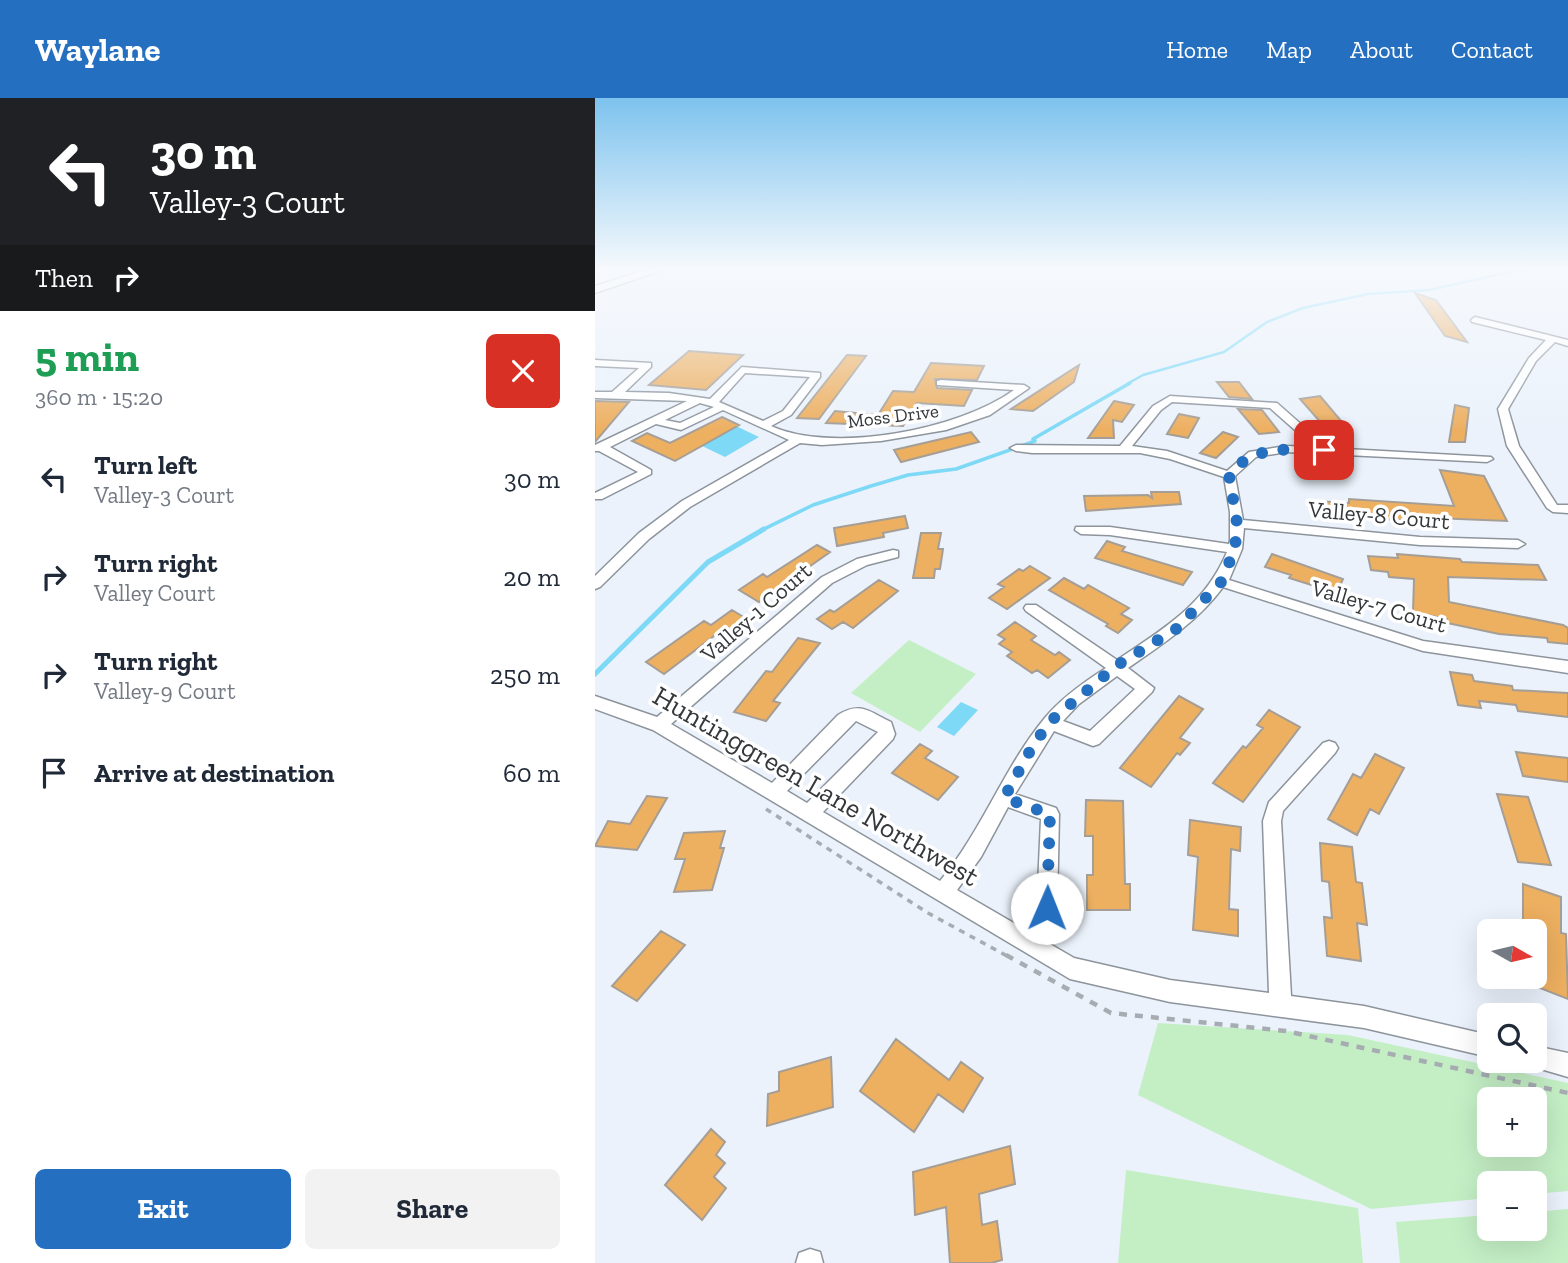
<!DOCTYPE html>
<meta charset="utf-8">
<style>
:root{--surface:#fff;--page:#f2f2f3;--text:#1f2937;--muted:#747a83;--accent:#246fbf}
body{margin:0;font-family:"Zilla Slab",serif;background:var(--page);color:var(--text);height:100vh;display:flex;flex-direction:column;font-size:26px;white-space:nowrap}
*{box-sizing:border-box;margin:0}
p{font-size:23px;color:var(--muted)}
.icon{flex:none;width:38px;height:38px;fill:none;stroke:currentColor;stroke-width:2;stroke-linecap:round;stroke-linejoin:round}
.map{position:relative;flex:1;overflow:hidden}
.side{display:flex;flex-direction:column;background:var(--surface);width:595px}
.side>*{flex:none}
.banner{background:#202124;color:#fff;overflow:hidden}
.needle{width:46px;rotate:98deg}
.buttons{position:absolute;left:882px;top:821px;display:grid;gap:14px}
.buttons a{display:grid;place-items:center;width:70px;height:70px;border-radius:10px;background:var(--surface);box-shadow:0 7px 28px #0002;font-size:35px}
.pin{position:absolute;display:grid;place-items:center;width:60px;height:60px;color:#fff;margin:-30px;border-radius:14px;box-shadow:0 4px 10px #0006}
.me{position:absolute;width:77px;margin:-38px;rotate:1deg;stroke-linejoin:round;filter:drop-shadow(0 0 5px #0008)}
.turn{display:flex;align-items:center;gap:24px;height:147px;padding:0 35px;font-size:32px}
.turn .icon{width:91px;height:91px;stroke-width:2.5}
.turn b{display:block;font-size:49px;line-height:60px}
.then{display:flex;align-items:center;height:66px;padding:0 35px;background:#0003;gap:14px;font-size:26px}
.round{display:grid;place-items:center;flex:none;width:74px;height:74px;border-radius:10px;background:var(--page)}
.overview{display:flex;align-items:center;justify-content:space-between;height:119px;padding:0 35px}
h1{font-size:42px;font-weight:700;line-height:52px;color:#1e9e55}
.cta{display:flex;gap:14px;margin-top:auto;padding:14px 35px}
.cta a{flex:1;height:80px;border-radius:10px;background:var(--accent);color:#fff;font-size:28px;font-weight:700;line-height:80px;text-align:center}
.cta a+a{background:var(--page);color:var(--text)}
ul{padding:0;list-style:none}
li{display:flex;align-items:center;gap:21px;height:98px;padding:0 35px}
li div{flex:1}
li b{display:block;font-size:26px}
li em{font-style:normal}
header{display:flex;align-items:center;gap:42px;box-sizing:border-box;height:98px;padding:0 35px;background:var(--accent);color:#fff}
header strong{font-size:33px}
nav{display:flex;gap:38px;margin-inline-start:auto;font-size:24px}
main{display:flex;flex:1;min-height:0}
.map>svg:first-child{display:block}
.green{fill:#c4efc5;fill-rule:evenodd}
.water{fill:#7dd9f6}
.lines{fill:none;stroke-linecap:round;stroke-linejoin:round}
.stream-far2{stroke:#7dd9f6;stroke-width:2.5}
.stream-far1{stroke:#7dd9f6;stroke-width:3.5}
.stream{stroke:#7dd9f6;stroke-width:5}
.building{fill:#edaf60;stroke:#a59e96;stroke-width:2}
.minor-casing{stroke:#8d949c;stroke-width:3}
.major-casing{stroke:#8d949c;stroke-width:3}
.path-far1{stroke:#a7acb3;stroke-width:3.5;stroke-dasharray:6 6;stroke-linecap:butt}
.path{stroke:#a7acb3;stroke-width:4.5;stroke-dasharray:8 8;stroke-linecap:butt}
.minor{fill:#fff;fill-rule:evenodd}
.major{fill:#fff;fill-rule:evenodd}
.route{stroke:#246fbf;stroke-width:12;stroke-dasharray:0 21.6}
.labels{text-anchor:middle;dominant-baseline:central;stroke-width:7;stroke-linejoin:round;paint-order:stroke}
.far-street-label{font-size:19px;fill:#35383b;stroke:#fff}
.street-label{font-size:23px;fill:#35383b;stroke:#fff}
.near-street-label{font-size:28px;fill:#35383b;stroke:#fff}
</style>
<header>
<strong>Waylane</strong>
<nav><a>Home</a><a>Map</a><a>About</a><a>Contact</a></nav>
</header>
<main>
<section class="side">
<div class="banner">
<div class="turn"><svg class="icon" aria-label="left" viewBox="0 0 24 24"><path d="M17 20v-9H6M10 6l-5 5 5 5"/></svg><div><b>30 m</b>Valley-3 Court</div></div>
<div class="then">Then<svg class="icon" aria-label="right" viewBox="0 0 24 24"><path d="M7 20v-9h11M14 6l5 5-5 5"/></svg></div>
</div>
<div class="overview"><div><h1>5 min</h1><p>360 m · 15:20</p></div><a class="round" style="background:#d93025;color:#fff"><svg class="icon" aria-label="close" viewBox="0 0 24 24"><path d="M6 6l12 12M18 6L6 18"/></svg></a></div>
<ul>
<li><svg class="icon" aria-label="left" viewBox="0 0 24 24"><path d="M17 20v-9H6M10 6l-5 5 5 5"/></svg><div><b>Turn left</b><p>Valley-3 Court</p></div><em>30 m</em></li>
<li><svg class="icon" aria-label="right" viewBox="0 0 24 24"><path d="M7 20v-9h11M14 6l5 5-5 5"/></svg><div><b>Turn right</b><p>Valley Court</p></div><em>20 m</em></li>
<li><svg class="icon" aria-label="right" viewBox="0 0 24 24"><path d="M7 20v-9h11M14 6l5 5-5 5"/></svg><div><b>Turn right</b><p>Valley-9 Court</p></div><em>250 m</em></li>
<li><svg class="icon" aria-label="arrive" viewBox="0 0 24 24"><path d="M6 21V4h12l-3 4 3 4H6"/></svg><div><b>Arrive at destination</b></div><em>60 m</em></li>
</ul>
<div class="cta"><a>Exit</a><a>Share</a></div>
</section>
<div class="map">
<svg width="973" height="1165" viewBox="0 0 973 1165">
<rect width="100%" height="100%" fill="#ebf2fb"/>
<path class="green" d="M314,542L381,576L325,634L256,595Z
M563,925L753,937L973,985V1093L940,1096V1085H894V1100L776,1111L543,997ZM894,1001H940V1046H894Z
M531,1072L763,1110L768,1165H523Z
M973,1111V1165H805L801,1124L894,1117V1130H940V1114Z"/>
<path class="water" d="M141,328L164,339L130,359L101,345Z
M366,604L383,612L359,638L342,629Z"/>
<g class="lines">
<path class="stream-far2" d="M532,286L548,277L629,254L672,224L708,210L773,196L834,192L929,171"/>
<path class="stream-far1" d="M165,433L218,407L276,388L313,377L361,371L440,343L438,341L535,285"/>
<path class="stream" d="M0,576L113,464L169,431"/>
</g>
<path class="building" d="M820,195L841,202L872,244L850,238Z
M94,253L148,257L111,292L54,287Z
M252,257L271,258L224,321L202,320Z
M336,265L389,268L382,282L340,281L342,290L377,292L369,308L322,305L308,328L231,325L240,313L283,317L298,293L319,294Z
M484,267L479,284L438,313L416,311Z
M622,284H644L657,301L634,299Z
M725,298L747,324L727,326L705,301Z
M0,303L34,304L0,344Z
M519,303L539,307L527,324L518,322L519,340H493Z
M860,307L874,310L870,344H854Z
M643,311L667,312L684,334L664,336Z
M584,316L604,320L593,340L572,336Z
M127,319L144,327L80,363L37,343L52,335L75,345Z
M376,334L384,344L306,364L299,352Z
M628,334L643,339L621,360L605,355Z
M845,372L889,378L912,423L839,420L841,424L801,422L724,417L721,403L754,405V401L859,408Z
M556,394H584L586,406L491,413L489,398L553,397L557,400Z
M310,418L313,430L288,435L289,439L242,448L239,430Z
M326,435H346L343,451H348L345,471H340L339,480H318Z
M512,443L530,449L527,453L597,474L588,487L500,460Z
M222,447L235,454L164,504L144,492L168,476L172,479Z
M677,456L748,481L742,495L694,480L696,477L670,469Z
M802,456L865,461L867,464L943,467L951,482L853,479L854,504L968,527L973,530V546L953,544L952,540L904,536L852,525V521L818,514L819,481L794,479L793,474L776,472L773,458L803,460Z
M435,468L455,480L412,511L394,500L409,489L403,486L424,471L428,473Z
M469,480L489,491L493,487L534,510L526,516L537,522L523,535L511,528L513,526L454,492Z
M284,482L303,493L258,530L248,524L237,531L222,521L235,512L239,514Z
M137,512L152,521L128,538L123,535L69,576L51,564L109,523L116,527Z
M420,524L441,538L436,542L460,557L464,554L475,562L453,580L442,572L437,575L412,558L417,554L404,546L410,541L403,537Z
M203,540L225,545L178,603L185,605L171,623L139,614L171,573L177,574Z
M855,574L877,577L879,583L917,588L918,592L973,595V619L923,613L921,607L884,603L886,610L863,607Z
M584,598L608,611L585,640L595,645L585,657L582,655L556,689L525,670Z
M674,612L705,629L648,704L618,685L648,648L651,650L668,630L662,627Z
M325,646L337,653L330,660L363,679L343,702L297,675Z
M921,654L973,660V684L928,678Z
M780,656L809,670L784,716L775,711L762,737L733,721L758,676L766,680Z
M902,696L933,699L956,767L923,764Z
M52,698L72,700L42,752L0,748L13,723L35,726Z
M491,702L528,703L530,786H535V812H492V777H498V738H490Z
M595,722L646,729L645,753L636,751L634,811L643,812V838L598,832L603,759L593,757Z
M130,733L125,750H129L117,792L79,794L90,761H80L89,735Z
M725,745L757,749L761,784L767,785L772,827L762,825L766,863L732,858L729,819L737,820L734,784L727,783Z
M928,786L966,799V835L971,836L973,901L940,888V833H933V826L928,824Z
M66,833L90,847L42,903L17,888Z
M301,941L354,982L366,964L388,980L368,1014L343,996L319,1034L265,993Z
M236,959L238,1009L172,1028L173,996L184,993V974Z
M116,1031L130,1044L121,1057L130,1065L119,1079L131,1090L107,1122L70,1087Z
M415,1048L420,1086L384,1096L387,1127L402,1123L407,1162L396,1165H355L351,1109L320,1117L318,1074Z"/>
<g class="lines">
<defs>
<path id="minor" d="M880,219L973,242V248L960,244L941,263L913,311L924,348L962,407H973V415L958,414L952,410L912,348L903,311L934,260L951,242L877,224L876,222Z
M0,262L56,265V269L30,294L74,295L115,301L147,269L225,275V279L196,317L176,328C238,356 364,332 419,292L342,287V283L346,282L429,287L434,290L395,317L351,332L286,343L227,347L205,345L95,409L54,441L5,489L0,491V478L44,435L87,403L194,342L128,312L86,332L61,326L15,349L56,372V376L7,401H0V395L43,374L4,353H0V347L92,303L0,300V294H17L44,270L0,268ZM150,275L215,279L188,313L168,323L124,304ZM105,305L119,309L85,325L70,322Z
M575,298L682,305L733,350L896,359L898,361L892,364L691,354L661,359L640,378L648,422L825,439L923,442L930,446L923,450L825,447L649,430L647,451L634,482L828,543L973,563V575L828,553L628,489C603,523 568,546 533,570L559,590L557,594L504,646L498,648L459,633L420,696L461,710L464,716L462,810L459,817L452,820L445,817L442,810L446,721L413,709L386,759L362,792L479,860L575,882L674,895L668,723L674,704L728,645L734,643L740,645L743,650L740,655L688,713L686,723L696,898L769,908L894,937V959L769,930L575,904L475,881L58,632L0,611V598L62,619L227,479L262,461L298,452L303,453V459L272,467L237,485L76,626L177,685L243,617C266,603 274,614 296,624L300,636L298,641L228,714L345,783C387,733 408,671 449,621C466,600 489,584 511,570L431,513L429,510L431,507H441L522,562C568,531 610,507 632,454L515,437L486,436L480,432L481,429H515L634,446L635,442V414L629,379L575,361L545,355H437L421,353L415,350L421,347L525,348L558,308ZM577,304L675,310L719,349L691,348L654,354L632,373L572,353L537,348L566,312ZM522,578L540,591L495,633L468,623L484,606ZM261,623L283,634L212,705L192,693Z
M940,948L973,955V979L932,967L930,962H940Z
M215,1151L225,1154L228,1165H201L204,1155Z"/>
<path id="major" d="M54,171H70L0,195V188Z"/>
</defs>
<use href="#minor" class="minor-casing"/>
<use href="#major" class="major-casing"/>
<path class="path-far1" d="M171,711L333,815L414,859"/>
<path class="path" d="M411,857L516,915L691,933L973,995"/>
<use href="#minor" class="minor"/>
<use href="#major" class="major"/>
</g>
<linearGradient id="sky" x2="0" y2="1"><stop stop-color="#7dc3ee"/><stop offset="0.51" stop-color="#f6f9fd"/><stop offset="1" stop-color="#f6f9fd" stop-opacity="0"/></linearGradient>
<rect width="973" height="334" fill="url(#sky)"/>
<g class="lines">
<path class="route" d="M452,810L455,716L409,700L440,644L458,621L521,568L581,531L626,484L640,451L642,425L634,377C657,347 695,351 729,352"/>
</g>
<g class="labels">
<g class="far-street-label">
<text transform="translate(298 318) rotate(-7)">Moss Drive</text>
</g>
<g class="street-label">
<text transform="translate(784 417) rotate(5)">Valley-8 Court</text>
<text transform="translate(784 508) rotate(16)">Valley-7 Court</text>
<text transform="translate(161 514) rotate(-41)">Valley-1 Court</text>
</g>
<g class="near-street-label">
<text transform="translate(221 688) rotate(30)">Huntinggreen Lane Northwest</text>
</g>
</g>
</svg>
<div class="buttons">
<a><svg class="needle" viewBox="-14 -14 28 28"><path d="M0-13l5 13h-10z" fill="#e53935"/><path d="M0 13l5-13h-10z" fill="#747a83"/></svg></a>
<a><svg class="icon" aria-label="search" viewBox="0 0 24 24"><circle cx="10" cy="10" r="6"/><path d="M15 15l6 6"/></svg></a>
<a>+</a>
<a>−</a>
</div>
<div class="pin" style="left:729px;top:352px;background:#d93025"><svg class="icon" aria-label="arrive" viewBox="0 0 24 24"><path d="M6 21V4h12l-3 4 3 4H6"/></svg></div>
<svg class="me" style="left:452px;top:810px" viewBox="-20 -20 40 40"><circle r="19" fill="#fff"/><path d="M0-13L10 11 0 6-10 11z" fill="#246fbf"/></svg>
</div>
</main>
